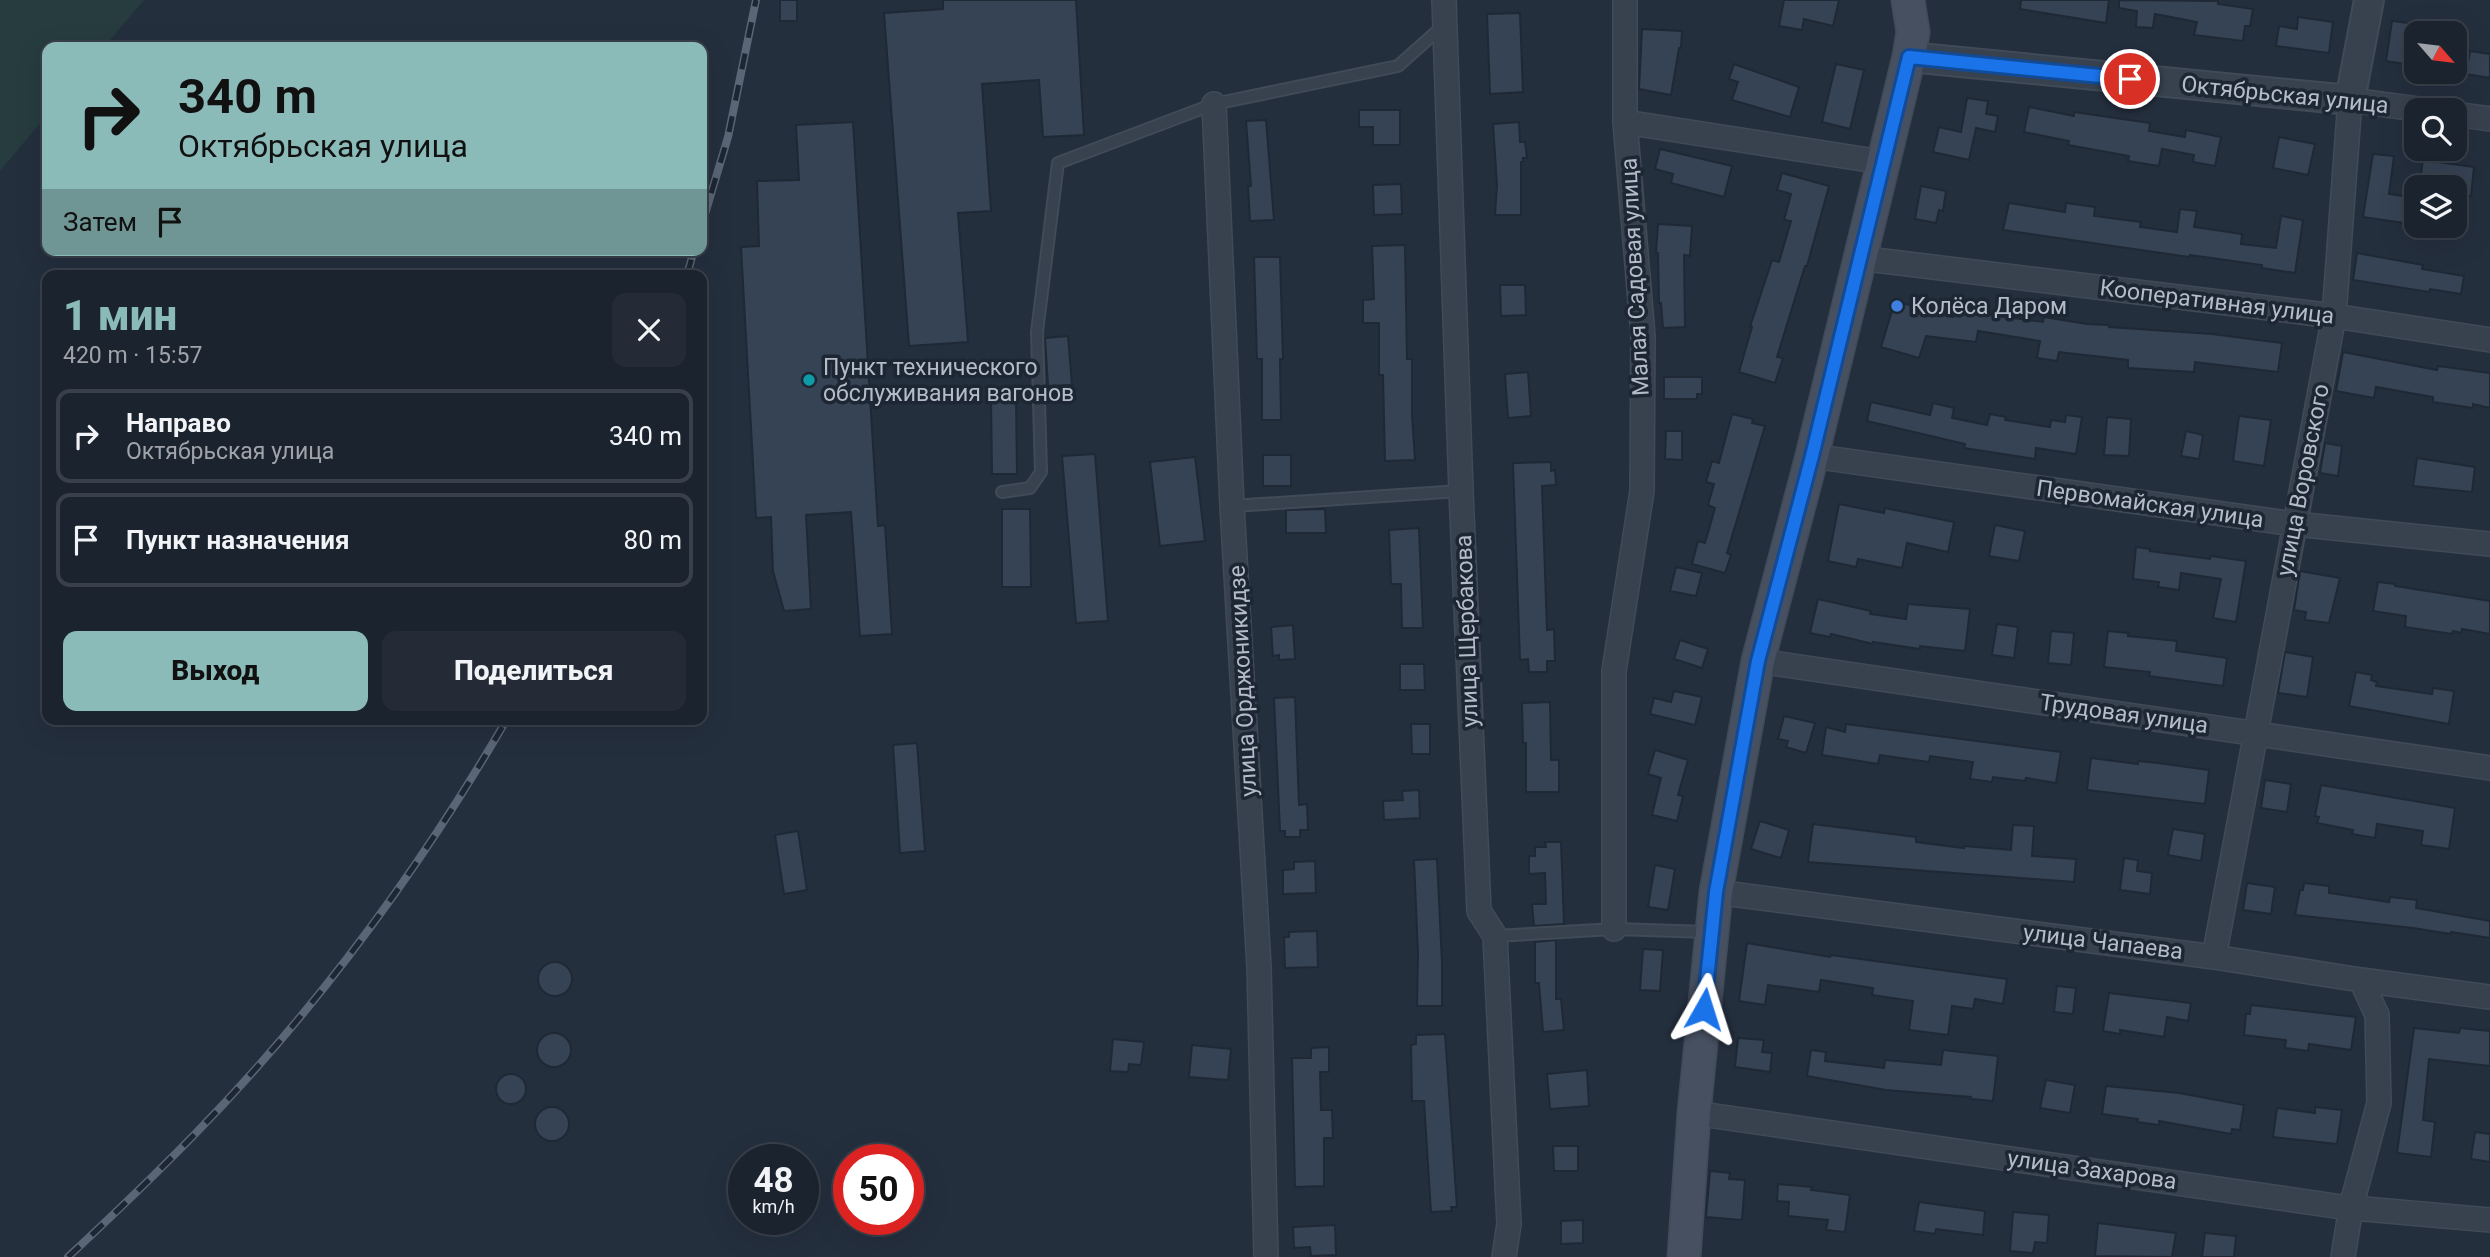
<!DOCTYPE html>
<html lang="ru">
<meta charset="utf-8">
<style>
:root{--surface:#1b232e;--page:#242b36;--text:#f1f3f6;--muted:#a0a4aa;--line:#39404a;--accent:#8bbbb9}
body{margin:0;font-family:Roboto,sans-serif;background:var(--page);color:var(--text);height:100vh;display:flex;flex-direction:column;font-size:26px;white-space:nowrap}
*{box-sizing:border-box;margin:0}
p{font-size:23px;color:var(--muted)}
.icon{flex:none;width:38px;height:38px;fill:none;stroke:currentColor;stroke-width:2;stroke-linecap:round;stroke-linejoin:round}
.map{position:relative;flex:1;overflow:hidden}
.drawer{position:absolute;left:42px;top:270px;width:665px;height:455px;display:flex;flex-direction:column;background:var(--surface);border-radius:14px;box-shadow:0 7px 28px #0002,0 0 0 2px var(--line)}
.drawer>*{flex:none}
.guide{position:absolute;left:42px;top:42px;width:665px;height:214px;border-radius:14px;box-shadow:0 7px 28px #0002,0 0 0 2px var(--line);background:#8bbbb9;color:#111;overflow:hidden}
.needle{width:46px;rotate:118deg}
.fabs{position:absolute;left:2404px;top:21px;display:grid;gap:14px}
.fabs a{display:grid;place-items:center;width:63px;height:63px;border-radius:14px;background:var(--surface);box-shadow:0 7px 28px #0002,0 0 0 2px var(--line);font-size:35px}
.speed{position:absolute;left:728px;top:1144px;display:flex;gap:14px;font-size:35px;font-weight:700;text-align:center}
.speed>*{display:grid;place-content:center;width:91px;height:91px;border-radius:50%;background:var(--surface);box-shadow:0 7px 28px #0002,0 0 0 2px var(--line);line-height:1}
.speed small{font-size:18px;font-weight:400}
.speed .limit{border:10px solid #d22;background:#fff;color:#111}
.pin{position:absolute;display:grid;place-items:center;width:60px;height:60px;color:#fff;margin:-30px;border:4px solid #fff;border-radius:50%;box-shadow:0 2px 7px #0007}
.me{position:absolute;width:77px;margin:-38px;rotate:6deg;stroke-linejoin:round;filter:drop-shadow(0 0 5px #0008)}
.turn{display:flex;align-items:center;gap:24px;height:147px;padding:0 21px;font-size:32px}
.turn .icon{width:91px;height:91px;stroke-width:2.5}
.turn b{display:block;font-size:49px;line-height:60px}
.then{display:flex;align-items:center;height:66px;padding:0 21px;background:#0003;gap:14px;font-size:26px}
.round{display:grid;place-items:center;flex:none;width:74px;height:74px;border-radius:14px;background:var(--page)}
.head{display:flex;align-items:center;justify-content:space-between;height:119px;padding:0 21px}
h1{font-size:42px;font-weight:800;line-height:52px;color:var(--accent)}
.cta{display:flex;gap:14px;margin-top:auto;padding:14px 21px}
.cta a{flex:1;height:80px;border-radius:14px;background:var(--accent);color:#111;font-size:28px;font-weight:800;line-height:80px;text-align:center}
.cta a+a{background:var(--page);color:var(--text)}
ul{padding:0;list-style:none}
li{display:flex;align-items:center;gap:21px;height:94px;margin:0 14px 10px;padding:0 7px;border:4px solid var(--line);border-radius:14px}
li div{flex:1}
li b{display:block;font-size:26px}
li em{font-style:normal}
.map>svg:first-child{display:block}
.green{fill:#263c3f}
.building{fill:#364354;stroke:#1f2835;stroke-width:2}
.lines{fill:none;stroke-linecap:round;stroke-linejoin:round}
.service-casing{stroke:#414a57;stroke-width:14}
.minor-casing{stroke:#414a57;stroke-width:26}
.tertiary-casing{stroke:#414a57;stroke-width:32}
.secondary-casing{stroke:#414a57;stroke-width:35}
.service{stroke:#38414e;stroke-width:10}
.minor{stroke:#38414e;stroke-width:23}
.tertiary{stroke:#38414e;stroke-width:28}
.secondary{stroke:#465061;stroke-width:32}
.rail-casing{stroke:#5a6575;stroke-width:8}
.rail{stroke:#1d2633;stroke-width:5;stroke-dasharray:16;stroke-linecap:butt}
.route-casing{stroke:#114b97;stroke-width:18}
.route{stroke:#1a73e8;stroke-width:12}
.shop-dot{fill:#3f7fe0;stroke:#1d2633;stroke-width:2.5}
.culture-dot{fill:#0f9aa8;stroke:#1d2633;stroke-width:2.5}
.labels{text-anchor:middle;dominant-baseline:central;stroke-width:7;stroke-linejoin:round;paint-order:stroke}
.street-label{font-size:23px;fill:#b4bcc9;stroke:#1d2633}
.poi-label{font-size:23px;fill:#b4bcc9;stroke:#1d2633;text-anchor:start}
</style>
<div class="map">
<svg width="2490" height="1257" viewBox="0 0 2490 1257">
<rect width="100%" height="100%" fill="#242f3e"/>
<path class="green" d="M0,0H144L104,47H47V115L0,171Z"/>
<path class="building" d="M780,0H797V21H780Z
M943,0H1076L1084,135L1043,137L1039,80L982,84L991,211L958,213L968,342L909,346L884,13L943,9Z
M1784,0H1839L1833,26L1804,19L1802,30L1779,26Z
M2021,0H2109L2106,23L2020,9Z
M2119,0L2218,1V4L2253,9L2250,26H2245L2243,41L2194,35L2197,22L2155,14L2153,28L2136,27L2137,11L2119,8Z
M1520,13L1523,92L1490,94L1487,14Z
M2298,17L2333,22L2329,53L2276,46L2279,26L2297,29Z
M2392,21L2417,24V66L2386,61Z
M1642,29L1682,31L1681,48H1679L1671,95L1639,89Z
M2470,51L2490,54V78L2466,74Z
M1734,64L1799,87L1790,117L1732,100L1738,82L1729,79Z
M1836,64L1864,70L1850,129L1822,122Z
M1967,98L1988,101L1986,114L1998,116L1995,132L1976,128L1969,160L1933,152L1939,127L1961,132Z
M2029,107L2074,116V112L2150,123L2149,131L2185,137L2186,130L2221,137L2215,166L2193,162L2194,155L2162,149L2159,166L2128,161L2129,156L2068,145L2069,141L2024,132Z
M1359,110H1400V145H1373V127H1359Z
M1266,120L1274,220L1250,221L1248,186H1251L1246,121Z
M853,122L878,526L885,525L892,634L860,636L851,512L806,515L811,609L784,611L773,571L771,517L756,518L741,247L759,246L757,181L799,180L796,125Z
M1519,122L1520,142H1525L1527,158H1523V162H1521V215H1495L1497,185L1493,124Z
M2279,137L2315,144L2308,175L2273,168Z
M1660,149L1732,166L1724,197L1671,183L1673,174L1655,169Z
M2373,154L2394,156L2389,194L2415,198L2411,224L2363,217Z
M2423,160L2474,167L2471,196L2455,194V187H2419Z
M1782,173L1829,186L1807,266H1805L1777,357L1783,358L1775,383L1739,372L1752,327H1750L1772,260L1779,262L1791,221L1784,220L1791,194L1777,190Z
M1401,184L1402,214L1374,215L1373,185Z
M1921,186L1946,191L1943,211L1939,210L1936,223L1915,219Z
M2009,203L2065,212L2066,203L2095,207L2094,216L2141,222L2140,227L2177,232L2180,209L2197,211L2194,227L2242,234L2241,244L2276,248L2281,216L2303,220L2295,273L2262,268V265L2190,255L2189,257L2003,230Z
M1658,224L1692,226L1690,256L1684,255L1685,327L1663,328L1661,303H1659L1658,253H1656Z
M1405,245L1407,359H1412V415L1415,460L1385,461L1383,375H1379V323H1363V300L1374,299L1372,246Z
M2357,253L2423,265L2422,269L2464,276L2461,294L2430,289L2429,292L2353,280Z
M1254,257H1280L1283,359H1280L1281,420H1262V359H1257Z
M1500,285H1525L1526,315L1501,316Z
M1895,301L1953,317L1954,310L2043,322L2044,317L2087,324L2109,325V327L2212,334L2282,343L2278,372L2195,362L2194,372L2128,368V360L2059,352L2057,361L2037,358L2040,341L1978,331L1976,342L1926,336L1919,358L1881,347Z
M1068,336L1072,385L1048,386L1045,338Z
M2343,352L2437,370L2438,366L2490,373V408L2473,404V408L2433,402V397L2376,387L2374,398L2336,391Z
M1528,372L1531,416L1508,418L1505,374Z
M1664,377H1702V394H1697V399H1664Z
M1016,398L1017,474H992L991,399Z
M1871,402L1930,415L1933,403L1954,408L1952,418L1987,425L1990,414L2006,417L2005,420L2050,427L2051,420L2065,422L2066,415L2082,417L2076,454L2036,448L2035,459L1964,448L1965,444L1867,421Z
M1732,414L1753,419L1752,423L1765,426L1727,553L1731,555L1725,573L1692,564L1698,541L1705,543L1715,508L1708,505L1714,484L1706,482L1712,461L1719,463Z
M2239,416L2271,420L2264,466L2233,461Z
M2107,417L2131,419L2129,456L2104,455Z
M1666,431H1682V460L1665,459Z
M2186,431L2203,435L2199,459L2181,456Z
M2325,443L2342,446L2338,476L2320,473Z
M1095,454L1108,621L1076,623L1062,456Z
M1263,455H1291V486H1263Z
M1195,457L1205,541L1160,546L1150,462Z
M2417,458L2475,467L2472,492L2413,486Z
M1551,462V471L1555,470L1556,485L1542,486L1547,630L1554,629L1555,661H1547V672H1529L1528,659L1520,660L1513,463Z
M1839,504L1884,513L1885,508L1954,522L1948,552L1907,543L1902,568L1858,559L1856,567L1828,561Z
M1002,509H1030L1031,587H1002Z
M1325,509L1326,533H1286V510Z
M1995,525L2025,531L2019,561L1989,556Z
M1419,528L1423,628H1402L1401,584H1391L1389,530Z
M2136,547L2150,549V551L2210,559L2211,556L2246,561L2236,622L2213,618L2221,579L2181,573L2179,590L2158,587L2159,582L2133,579Z
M1676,567L1702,573L1696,596L1670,591Z
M2300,571L2340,578L2329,623L2305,620L2306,612L2294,610Z
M2378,582L2395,584V586L2490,601V634L2462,629L2461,633L2453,631L2452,634L2405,627L2406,616L2373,611Z
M1818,599L1871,611L1870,614L1906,619L1908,604L1970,609L1965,651L1920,646V649L1873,642V644L1831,634L1830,637L1810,633Z
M1997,624L2018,627L2014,658L1992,655Z
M1293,625L1295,659L1279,660V655L1273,656L1271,627Z
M2051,631L2074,633L2071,665L2048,663Z
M2108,631L2128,633V636L2177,641L2176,651L2227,658L2223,686L2149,676L2150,672L2104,667Z
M1680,640L1708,649L1702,668L1674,659Z
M2285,652L2313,657L2307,697L2278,693Z
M1400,664H1424L1425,690H1400Z
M2356,672L2372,675L2371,680L2377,682L2376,686L2432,694L2433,688L2454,691L2449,724L2349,706Z
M1674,691L1702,697L1695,725L1650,714L1654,698L1671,702Z
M1295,697L1299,805L1307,804L1308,830H1300V837H1285V831H1280L1274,698Z
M1550,702L1551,760H1559V792H1526V743H1523L1522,703Z
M1784,716L1815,723L1806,753L1786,747L1788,741L1778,739Z
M1411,724H1430V754H1412Z
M1846,724L2061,752L2056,783L2026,778L2025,781L1993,777L1992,782L1970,779L1973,762L1930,756L1929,762L1880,755L1878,764L1822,755L1826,727L1845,732Z
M917,743L925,851L900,853L893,745Z
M1655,750L1688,760L1678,795L1683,796L1677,821L1652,815L1661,778L1648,774Z
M2091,758L2138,764V761L2158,763L2209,770L2205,804L2087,790Z
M2265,780L2291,784L2287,812L2261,808Z
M2321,785L2455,808L2449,849L2421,845L2423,831L2377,824L2375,838L2352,834L2353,830L2317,823L2319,817L2315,816Z
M1419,790L1420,818L1384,820L1383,801L1403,800L1402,791Z
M1760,821L1789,830L1781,858L1751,849Z
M1813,824L1916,837V842L1964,848V846L2011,850L2013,825L2034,826L2032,856L2076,859L2074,882L1808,862Z
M2173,829L2205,834L2201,861L2168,855Z
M798,831L807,890L784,894L775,835Z
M1545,842H1561L1564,924L1534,926L1532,904H1546L1545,873L1529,874V856H1535V847H1546Z
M2124,858L2138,860L2137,871L2152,873L2150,894L2120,890Z
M1437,859L1442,963V1006H1417L1418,953L1414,860Z
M1315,861L1316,893L1283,894V870L1294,869V862Z
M1655,865L1675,869L1668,910L1648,907Z
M2247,883L2275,887L2271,914L2243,910Z
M2304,883L2329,886V893L2389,902L2390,897L2417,900L2416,908L2490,921V938L2451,932V934L2413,928L2295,915L2300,890H2303Z
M1317,931L1318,967L1285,968L1284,937H1289V932Z
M1556,940V999H1561L1564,1030L1543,1032L1539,983H1535V942Z
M1747,943L1830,957L1831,955L2007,979L2003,1004L1975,999L1973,1009L1952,1006L1948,1035L1909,1030L1913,1001L1872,995L1873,988L1821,980L1819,992L1768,985L1765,1005L1739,1001Z
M1643,949L1663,950L1660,991L1640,990Z
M538 979a17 17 0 1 1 34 0a17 17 0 1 1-34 0Z
M2057,986L2076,988L2073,1014L2054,1012Z
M2109,993L2191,1003L2188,1021L2167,1017L2164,1037L2120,1030V1034L2103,1031Z
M2251,1005L2356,1017L2351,1050L2309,1044L2308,1051L2285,1048L2286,1040L2244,1035L2246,1014H2250Z
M2414,1028L2459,1033L2460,1028L2490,1031V1066L2429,1059L2423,1120L2435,1122L2431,1157L2397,1153Z
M537 1050a17 17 0 1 1 34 0a17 17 0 1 1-34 0Z
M1445,1034L1457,1207H1451L1452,1211L1431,1212L1424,1101H1412L1411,1045L1416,1044V1035Z
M1738,1038L1764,1040L1762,1052L1772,1053L1770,1072L1735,1067Z
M1113,1039L1144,1042L1141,1065L1129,1064L1128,1072L1110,1071Z
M1192,1045L1231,1049L1228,1080L1189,1077Z
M1329,1047V1072H1320L1321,1110H1332L1333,1138H1324V1186L1295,1187L1292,1058H1311V1048Z
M1811,1050L1826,1052L1825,1061L1884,1068L1885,1060L1941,1065L1943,1050L1998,1056L1993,1101L1971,1099V1097L1886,1090L1807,1076Z
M1587,1070L1589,1106L1550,1109L1547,1074Z
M496 1089a15 15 0 1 1 30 0a15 15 0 1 1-30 0Z
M2046,1080L2075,1085L2070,1113L2040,1108Z
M2106,1086L2179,1093L2244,1105L2240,1130L2232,1129L2231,1134L2159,1121V1125L2137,1122L2138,1119L2102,1114Z
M535 1124a17 17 0 1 1 34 0a17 17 0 1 1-34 0Z
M2315,1107L2342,1110L2337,1144L2273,1137L2277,1108L2315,1113Z
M2475,1132L2490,1134V1162L2471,1159Z
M1553,1146H1578V1171H1554Z
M1710,1171L1730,1173L1729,1179L1745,1180L1742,1220L1706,1217Z
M1778,1184L1812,1187L1811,1190L1850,1195L1845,1232L1826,1230L1828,1220L1788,1216L1789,1202L1777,1201Z
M1919,1202L1985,1211L1983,1235L1936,1229L1935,1234L1914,1231Z
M2013,1212L2049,1215L2047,1243L2035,1242L2033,1253L2010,1251Z
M1583,1220V1243L1561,1244V1221Z
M2098,1223L2176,1233L2172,1257L2095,1256Z
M1335,1225L1336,1255L1311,1256L1310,1247L1294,1248L1293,1227Z
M2205,1233L2236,1236L2234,1257H2202Z"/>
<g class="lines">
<defs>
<path id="service" d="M1002,492L1030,488L1041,472L1037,332L1058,163L1214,104L1398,66L1444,25
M1232,506L1461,491
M1495,936L1614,929L1709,932"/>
<path id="minor" d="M1444,0L1461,491L1479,911L1495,936L1509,1224L1504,1257
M1214,104L1232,506L1259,967L1266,1257
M2455,114L2490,119
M1625,122L1882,162
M1859,258L2334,316L2490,340
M1812,456L2295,524L2490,544
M1758,661L2490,768
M1716,892L2214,957L2361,980L2490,997
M1614,929V671L1642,491L1643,336L1625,122V0
M2214,957L2334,316L2350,100L2425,110
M1694,1113L2342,1207L2490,1220
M2343,1257L2351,1207L2379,1103L2377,1015L2361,980"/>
<path id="tertiary" d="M1909,57L2350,100L2369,0"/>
<path id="secondary" d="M1684,1257L1694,1113L1716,892L1758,661L1812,456L1909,57L1913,32L1908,0"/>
</defs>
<use href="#service" class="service-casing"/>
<use href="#minor" class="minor-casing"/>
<use href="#tertiary" class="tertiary-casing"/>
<use href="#secondary" class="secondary-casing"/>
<use href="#service" class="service"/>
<use href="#minor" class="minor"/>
<use href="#tertiary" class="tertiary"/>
<use href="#secondary" class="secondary"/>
<defs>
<path id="rail" d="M702,224L728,137L756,0
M687,275L694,250
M68,1257C111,1217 153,1177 194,1135C315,1011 420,869 507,719"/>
</defs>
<use href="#rail" class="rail-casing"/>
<use href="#rail" class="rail"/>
</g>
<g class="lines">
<defs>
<path id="route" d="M1704,1009L1716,892L1758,661L1812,456L1909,57L2130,79"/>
</defs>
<use href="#route" class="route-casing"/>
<use href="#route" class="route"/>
</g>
<circle class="shop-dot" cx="1897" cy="306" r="7"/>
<circle class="culture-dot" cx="809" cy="380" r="7"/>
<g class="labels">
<g class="street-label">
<text transform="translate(2285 95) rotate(6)">Октябрьская улица</text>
<text transform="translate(1635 277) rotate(-93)">Малая Садовая улица</text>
<text transform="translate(2217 302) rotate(7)">Кооперативная улица</text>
<text transform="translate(2303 480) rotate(-79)">улица Воровского</text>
<text transform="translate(2150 504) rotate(8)">Первомайская улица</text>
<text transform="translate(1467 631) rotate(-92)">улица Щербакова</text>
<text transform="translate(1243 681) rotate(-93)">улица Орджоникидзе</text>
<text transform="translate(2124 714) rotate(8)">Трудовая улица</text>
<text transform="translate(2103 942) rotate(7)">улица Чапаева</text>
<text transform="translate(2092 1170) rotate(8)">улица Захарова</text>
</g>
<g class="poi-label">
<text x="1911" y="306">Колёса Даром</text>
<text x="823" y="367">Пункт технического<tspan x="823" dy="26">обслуживания вагонов</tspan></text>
</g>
</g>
</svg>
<div class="fabs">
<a><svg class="needle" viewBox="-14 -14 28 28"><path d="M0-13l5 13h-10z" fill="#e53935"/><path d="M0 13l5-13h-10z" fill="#a0a4aa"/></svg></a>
<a><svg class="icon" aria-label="search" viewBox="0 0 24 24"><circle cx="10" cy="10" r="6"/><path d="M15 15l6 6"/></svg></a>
<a><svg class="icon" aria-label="layers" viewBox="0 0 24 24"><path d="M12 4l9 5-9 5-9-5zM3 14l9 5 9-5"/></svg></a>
</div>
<div class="speed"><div>48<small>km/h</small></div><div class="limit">50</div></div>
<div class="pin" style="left:2130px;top:79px;background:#d93025"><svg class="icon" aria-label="arrive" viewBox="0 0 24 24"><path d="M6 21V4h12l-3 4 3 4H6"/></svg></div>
<svg class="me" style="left:1704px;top:1009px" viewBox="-20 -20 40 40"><path d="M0-17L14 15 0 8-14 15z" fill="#1a73e8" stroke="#fff" stroke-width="4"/></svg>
<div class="guide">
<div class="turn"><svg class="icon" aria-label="right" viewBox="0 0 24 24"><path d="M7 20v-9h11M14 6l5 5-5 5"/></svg><div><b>340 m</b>Октябрьская улица</div></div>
<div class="then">Затем<svg class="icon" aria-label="arrive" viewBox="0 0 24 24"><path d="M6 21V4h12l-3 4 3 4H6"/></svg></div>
</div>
<section class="drawer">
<div class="head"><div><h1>1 мин</h1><p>420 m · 15:57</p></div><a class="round"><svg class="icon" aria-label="close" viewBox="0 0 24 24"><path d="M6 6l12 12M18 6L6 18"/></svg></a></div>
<ul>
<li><svg class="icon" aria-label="right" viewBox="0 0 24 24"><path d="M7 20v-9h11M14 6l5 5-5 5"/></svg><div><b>Направо</b><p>Октябрьская улица</p></div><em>340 m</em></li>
<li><svg class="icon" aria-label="arrive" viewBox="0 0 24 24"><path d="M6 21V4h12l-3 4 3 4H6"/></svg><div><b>Пункт назначения</b></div><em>80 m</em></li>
</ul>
<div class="cta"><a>Выход</a><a>Поделиться</a></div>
</section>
</div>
